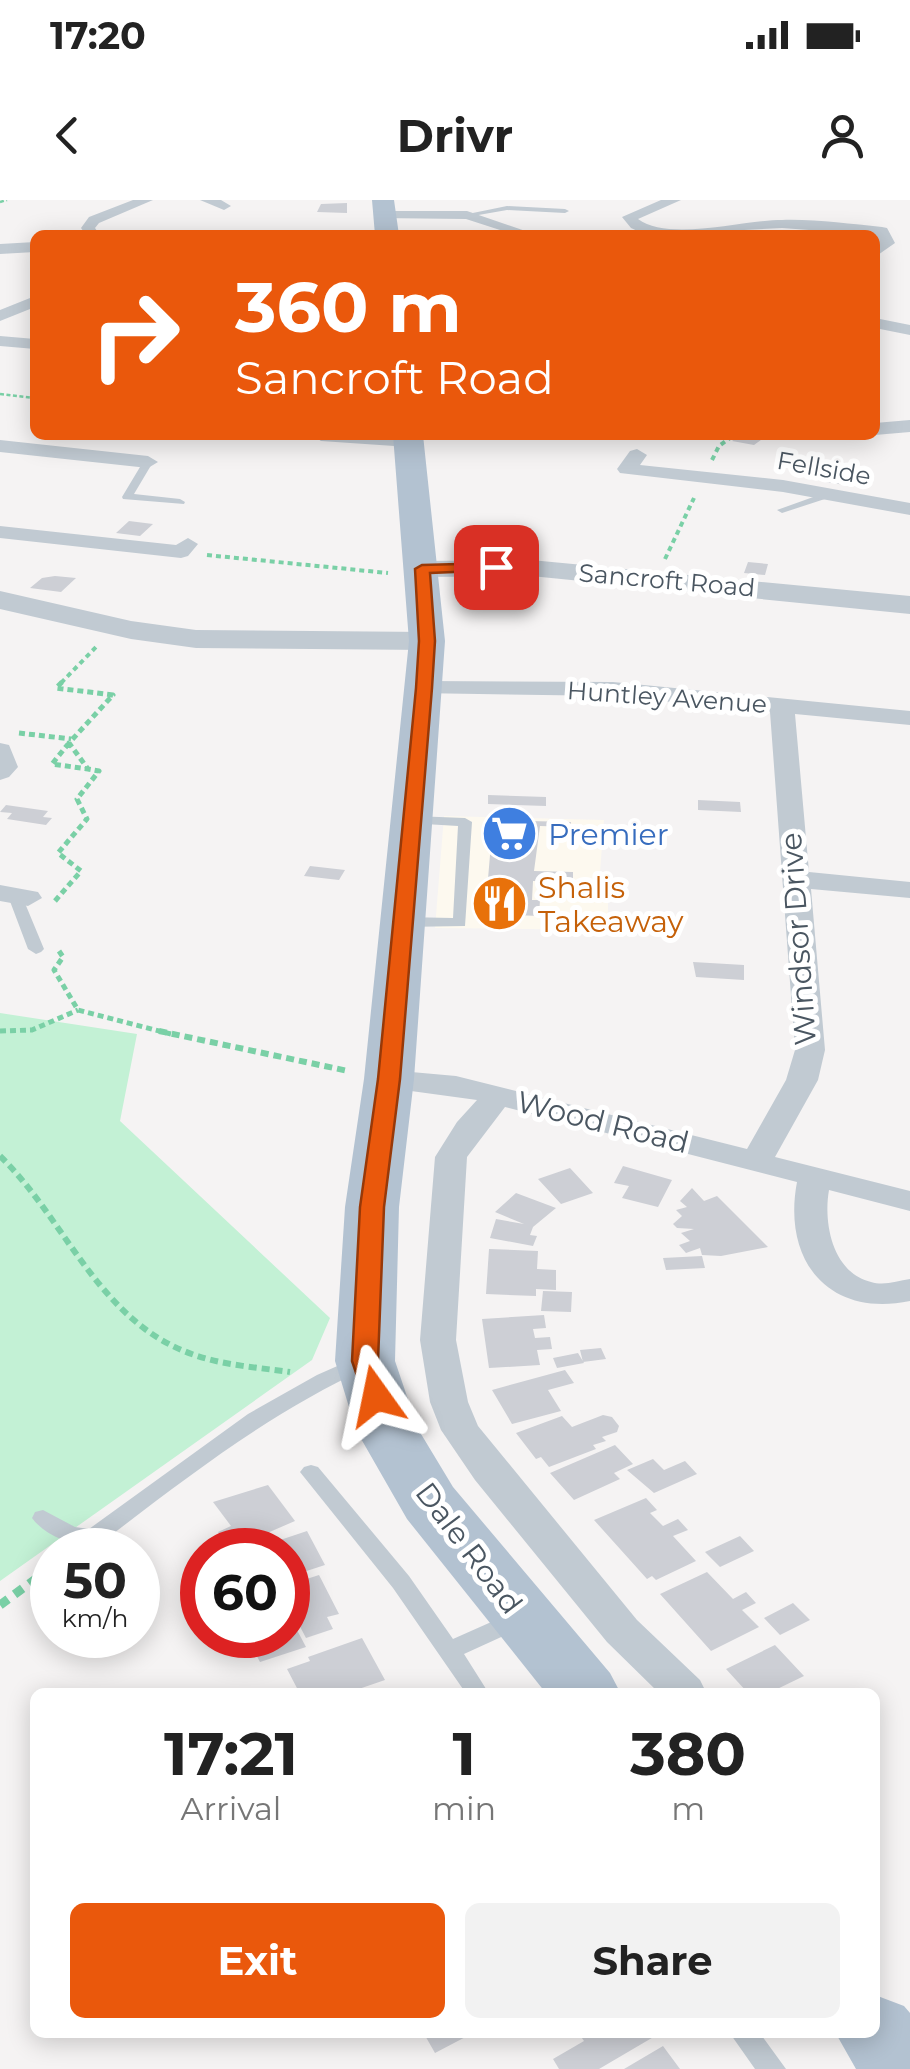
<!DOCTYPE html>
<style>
:root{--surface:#fff;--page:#f2f2f2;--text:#222;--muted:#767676;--accent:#ea580c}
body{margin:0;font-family:Montserrat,sans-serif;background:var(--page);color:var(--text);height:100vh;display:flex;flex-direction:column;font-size:38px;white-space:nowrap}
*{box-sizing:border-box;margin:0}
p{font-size:32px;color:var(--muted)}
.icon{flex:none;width:55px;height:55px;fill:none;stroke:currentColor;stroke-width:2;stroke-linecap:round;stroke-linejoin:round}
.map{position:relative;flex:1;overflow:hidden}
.drawer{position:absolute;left:30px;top:1488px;width:850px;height:350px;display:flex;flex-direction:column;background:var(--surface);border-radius:15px;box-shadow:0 5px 25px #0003}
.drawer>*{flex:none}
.guide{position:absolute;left:30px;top:30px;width:850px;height:210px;border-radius:15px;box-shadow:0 5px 25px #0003;background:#ea580c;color:#fff;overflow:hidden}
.speed{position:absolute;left:30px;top:1328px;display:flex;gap:20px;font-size:50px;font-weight:700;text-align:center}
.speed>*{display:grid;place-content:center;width:130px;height:130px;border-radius:50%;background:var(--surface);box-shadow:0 5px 25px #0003;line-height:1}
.speed small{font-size:25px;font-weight:400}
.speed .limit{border:15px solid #d22;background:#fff;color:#111}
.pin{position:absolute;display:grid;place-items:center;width:85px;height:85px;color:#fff;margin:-42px;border-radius:20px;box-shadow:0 5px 15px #0006}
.me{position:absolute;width:110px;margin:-55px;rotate:348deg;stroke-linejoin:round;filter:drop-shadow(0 0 8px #0008)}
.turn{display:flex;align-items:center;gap:35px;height:210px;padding:0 40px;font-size:45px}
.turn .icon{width:130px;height:130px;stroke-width:2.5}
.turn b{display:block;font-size:70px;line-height:85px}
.eta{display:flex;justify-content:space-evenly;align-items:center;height:170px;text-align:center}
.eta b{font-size:60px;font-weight:700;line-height:70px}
.button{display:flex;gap:20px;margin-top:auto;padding:20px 40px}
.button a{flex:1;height:115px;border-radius:15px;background:var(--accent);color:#fff;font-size:40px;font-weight:700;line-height:115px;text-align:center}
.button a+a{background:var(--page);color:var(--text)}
.status{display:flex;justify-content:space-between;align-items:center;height:70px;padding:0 50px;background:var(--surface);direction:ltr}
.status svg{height:28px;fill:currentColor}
header{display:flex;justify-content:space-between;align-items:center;height:130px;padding:0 40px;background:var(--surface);font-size:45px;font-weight:700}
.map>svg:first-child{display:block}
.commercial{fill:#fdf9ef}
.green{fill:#c3f1d5}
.building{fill:#cdcfd5}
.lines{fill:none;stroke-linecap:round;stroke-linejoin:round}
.path-far4{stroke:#7ad0a6;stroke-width:2.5;stroke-dasharray:4 2.5;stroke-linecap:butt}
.path-far3{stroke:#7ad0a6;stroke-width:4;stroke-dasharray:5 4;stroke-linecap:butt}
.path-far2{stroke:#7ad0a6;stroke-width:5;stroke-dasharray:6 4;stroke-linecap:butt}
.path-far1{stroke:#7ad0a6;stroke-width:6;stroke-dasharray:8 5;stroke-linecap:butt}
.path{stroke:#7ad0a6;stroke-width:9;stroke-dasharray:10 8;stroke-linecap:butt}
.service{fill:#c1cad2;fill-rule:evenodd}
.minor{fill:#c1cad2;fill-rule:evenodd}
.tertiary{fill:#c1cad2;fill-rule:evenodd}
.primary{fill:#b3c2d1;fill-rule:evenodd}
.route{fill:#ea580c;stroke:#983908;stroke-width:2.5}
.labels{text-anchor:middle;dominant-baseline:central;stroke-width:10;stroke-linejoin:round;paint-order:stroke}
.far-street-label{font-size:25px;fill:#4a5661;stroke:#fff}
.shop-label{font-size:30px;fill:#366cbe;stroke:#fff;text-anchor:start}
.food-label{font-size:30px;fill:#c56008;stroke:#fff;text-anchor:start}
.street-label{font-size:30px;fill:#4a5661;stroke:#fff}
</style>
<div class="status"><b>17:20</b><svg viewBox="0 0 49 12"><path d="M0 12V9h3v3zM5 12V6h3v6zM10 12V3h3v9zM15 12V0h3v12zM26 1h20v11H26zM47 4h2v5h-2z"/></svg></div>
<header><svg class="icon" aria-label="back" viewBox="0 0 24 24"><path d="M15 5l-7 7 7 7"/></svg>Drivr<svg class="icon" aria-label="person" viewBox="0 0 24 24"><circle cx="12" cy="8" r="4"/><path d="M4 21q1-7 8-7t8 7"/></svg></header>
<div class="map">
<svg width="910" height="1869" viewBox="0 0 910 1869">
<rect width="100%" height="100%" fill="#f5f3f3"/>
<path class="commercial" d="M444,616L604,620L600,672L608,673V730L435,728Z"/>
<path class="green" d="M0,813L137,834L120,921L330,1118L312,1160L0,1381Z"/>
<path class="building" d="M347,3V13L317,12L321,4Z
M740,235H768L754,245L732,241Z
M836,273L856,276L845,285L825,282Z
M129,321L153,324L140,336L116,333Z
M748,362L768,364L765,375L744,373Z
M55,376L76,378L61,392L30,388L42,378Z
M488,595L546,597V606L488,604Z
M698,600L740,602L741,612L698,610Z
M6,605L48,611L43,617L52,618L46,625L7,619L12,613L0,612Z
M493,620L571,622L570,627L540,626L534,671L573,672V682L533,681L532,700H540L539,716L485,714Z
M310,666L345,670L339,680L304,676Z
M693,762L744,765V780L696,777Z
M623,966L672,980L658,1007L622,998L629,986L614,983Z
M570,968L593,993L561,1004L538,979Z
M692,988L704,1001L717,996L768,1047L721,1056L702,1055L700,1048L686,1053L679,1045L690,1041L681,1033L694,1029L677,1028L673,1024L682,1016L676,1010L687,1007L680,1001Z
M516,993L556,1008L533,1027L530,1035L537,1036L533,1046L490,1038L496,1019L524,1024L495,1012Z
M489,1049L538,1051L537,1069L556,1070V1090L536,1089V1096L486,1094Z
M702,1056L705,1068L666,1070L663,1058Z
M543,1091L572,1092L571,1112L541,1111Z
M544,1115L546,1128L533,1129L535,1138L550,1137L552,1149L537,1150L540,1165L489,1168L482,1119Z
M601,1148L606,1159L583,1162L580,1150Z
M578,1153L584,1163L557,1168L553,1158Z
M565,1170L574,1183L548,1190L561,1211L512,1224L492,1190Z
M603,1215L612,1217L619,1226L617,1232L602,1237L606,1241L593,1245L596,1249L549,1267L541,1257L536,1259L516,1233L562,1216L572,1227Z
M615,1245L633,1264L614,1273L620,1279L574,1300L550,1273Z
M653,1259L664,1270L685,1261L697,1274L654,1293L627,1270Z
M268,1285L295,1321L230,1349L218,1332L231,1326L213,1302Z
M646,1298L657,1310L650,1313L663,1326L678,1319L688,1330L673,1336L696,1361L656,1380L652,1376L647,1379L594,1320Z
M307,1331L325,1365L288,1377V1350H250Z
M740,1336L754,1351L720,1367L705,1352Z
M707,1372L733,1399L746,1392L756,1403L742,1410L759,1427L711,1451L660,1394Z
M319,1375L339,1414L327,1417L333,1429L306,1438L296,1419L288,1422V1385Z
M793,1403L810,1420L780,1435L764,1418Z
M297,1430L306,1447L260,1462L251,1445Z
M362,1438L385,1480L350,1492H299L287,1469L310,1461L308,1457Z
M775,1445L804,1476L771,1492H747L726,1469Z
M423,1832H475L435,1853Z
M578,1832H662L599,1869H559L553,1859L584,1841Z
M663,1846L680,1869H624Z"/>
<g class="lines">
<path class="path-far4" d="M0,2L7,0
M0,194L35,198"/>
<path class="path-far3" d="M712,260L719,246L734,235
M207,355L388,373
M665,359L694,298
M61,483L97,446"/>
<path class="path-far2" d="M19,533L71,539
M69,543L52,564L88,569
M55,701L81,671L58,653L87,619L77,599L99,571L88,569L69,543L113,495L56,488L63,481
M59,751L63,757L54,770L78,810L171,834
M0,831L32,830L78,810"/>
<path class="path-far1" d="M159,831L348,871
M0,956C64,1018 97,1116 184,1151C217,1165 255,1167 290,1172"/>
<path class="path" d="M0,1405L52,1367"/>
<path class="service" d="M507,6L565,9L569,11L565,13L507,10L467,17L463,15Z
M148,259L153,262L134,294L180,299L185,302L184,304L123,299L122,297L143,262Z
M830,291L834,292V296L782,313L777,310Z
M413,616L465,618L472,622L465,726L403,727L395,722L403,717L453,718L458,626L408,623L406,620Z
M15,692L22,696L44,749L41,752L36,754L28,749L8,696Z
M360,1156L367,1158L370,1163L367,1168C269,1213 186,1278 101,1343C78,1349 46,1337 32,1318L35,1312L43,1310L75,1327L89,1329L248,1214L317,1175Z
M311,1265L318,1267L409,1376L453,1439L507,1415L515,1412L523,1415L526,1421L523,1427L464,1454L488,1492H465L393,1388L304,1277L300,1272L304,1267Z
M729,1832H759L786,1869H755Z"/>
<path class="minor" d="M133,0H153L99,23L95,28L100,35H86L81,28L89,17Z
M200,0H221L231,6L224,10Z
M661,0H681L638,19C669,42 743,20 782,20C815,19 849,24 882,27L887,28L895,43L875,57V45L879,42L876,35L782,28L646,35L631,28L622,17Z
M385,11H467L537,35H515L466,19L380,18L378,15Z
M35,42V52L0,54V44Z
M35,96V107L0,121V110Z
M875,118L910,125V135L875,128Z
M0,136L35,139V149L0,146Z
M910,220V232L875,235V223Z
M312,235H404L418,241L409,247L321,241Z
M0,240L148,256L158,262L148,268L0,252Z
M637,249L647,255L640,265L783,280L910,303V315L783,292L620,273L617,269L630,251Z
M0,326L176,345L188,338L198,344L188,356L181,358L0,338Z
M424,481L613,482L910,511V525L795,514L809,672L910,682V698L811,689L825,850L818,880L775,957L910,991V1011L829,990C823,1024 833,1073 871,1082C884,1086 897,1081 910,1079V1101C829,1118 782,1061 797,982L505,907L467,957L456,1140L468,1202L478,1226L637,1420L700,1480L706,1492H658L607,1442L475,1280L441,1230L430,1202L420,1140L435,957L457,922L477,900L389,888L378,886L373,879L378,872L389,870L456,876L747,949L786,880L795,850L770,512L613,496L416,493L412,488L416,483Z
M0,543L9,545L18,567L9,577L0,580Z
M0,685L38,692L42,698L28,706L0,701Z"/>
<path class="tertiary" d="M531,360L910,396V414L531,376L422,377L408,369L422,361Z
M0,391L131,421L196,430L427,432L438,435L442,441L438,447L427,450L196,448L131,439L0,409Z"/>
<path class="primary" d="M372,0H394L399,35H375Z
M393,235H423L445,441L414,879L399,1007L395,1161L418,1229L453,1287L610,1473L620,1492H545L407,1319L356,1230L335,1161L345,1007L364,879L409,441Z
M875,1795L904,1806L910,1813V1869H856L835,1832H875Z"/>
</g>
<path class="route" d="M496,363L504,367L502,370L430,373L435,441L432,488L400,879L384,1007L378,1161L389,1196L385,1202H366L352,1161L360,1007L378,879L416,488L419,441L415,369L422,365Z"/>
<defs>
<symbol id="supermarket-disc" viewBox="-11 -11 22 22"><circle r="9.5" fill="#3f7fe0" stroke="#fff"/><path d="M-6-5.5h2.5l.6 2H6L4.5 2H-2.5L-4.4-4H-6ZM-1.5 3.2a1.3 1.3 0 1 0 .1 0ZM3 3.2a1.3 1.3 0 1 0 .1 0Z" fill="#fff"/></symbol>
<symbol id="restaurant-disc" viewBox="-11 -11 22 22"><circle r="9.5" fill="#e8710a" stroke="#fff"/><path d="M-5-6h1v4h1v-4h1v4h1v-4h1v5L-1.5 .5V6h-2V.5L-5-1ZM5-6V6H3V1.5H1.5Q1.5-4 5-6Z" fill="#fff"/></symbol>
</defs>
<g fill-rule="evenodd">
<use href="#supermarket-disc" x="478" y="602" width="63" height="63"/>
<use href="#restaurant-disc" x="468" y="672" width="63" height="63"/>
</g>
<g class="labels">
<g class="far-street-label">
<text transform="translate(824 268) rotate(10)">Fellside</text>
<text transform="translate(667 380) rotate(5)">Sancroft Road</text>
<text transform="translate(667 497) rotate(4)">Huntley Avenue</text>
</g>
<g class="shop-label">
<text x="548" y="634">Premier</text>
</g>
<g class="food-label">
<text x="538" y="687">Shalis<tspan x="538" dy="34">Takeaway</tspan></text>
</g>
<g class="street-label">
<text transform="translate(798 739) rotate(-94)">Windsor Drive</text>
<text transform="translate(603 922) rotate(14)">Wood Road</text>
<text transform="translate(469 1348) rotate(53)">Dale Road</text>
</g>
</g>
</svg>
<div class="speed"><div>50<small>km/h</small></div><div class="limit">60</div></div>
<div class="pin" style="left:496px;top:367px;background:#d93025"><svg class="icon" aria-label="arrive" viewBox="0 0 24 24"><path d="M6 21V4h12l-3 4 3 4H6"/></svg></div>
<svg class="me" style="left:376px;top:1196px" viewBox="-20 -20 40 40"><path d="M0-17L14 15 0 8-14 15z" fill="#ea580c" stroke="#fff" stroke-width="4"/></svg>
<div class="guide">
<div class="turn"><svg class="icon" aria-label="right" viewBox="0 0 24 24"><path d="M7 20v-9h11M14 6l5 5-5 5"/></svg><div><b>360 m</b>Sancroft Road</div></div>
</div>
<section class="drawer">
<div class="eta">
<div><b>17:21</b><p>Arrival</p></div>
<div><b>1</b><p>min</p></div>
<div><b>380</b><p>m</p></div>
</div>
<div class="button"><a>Exit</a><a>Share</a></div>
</section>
</div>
